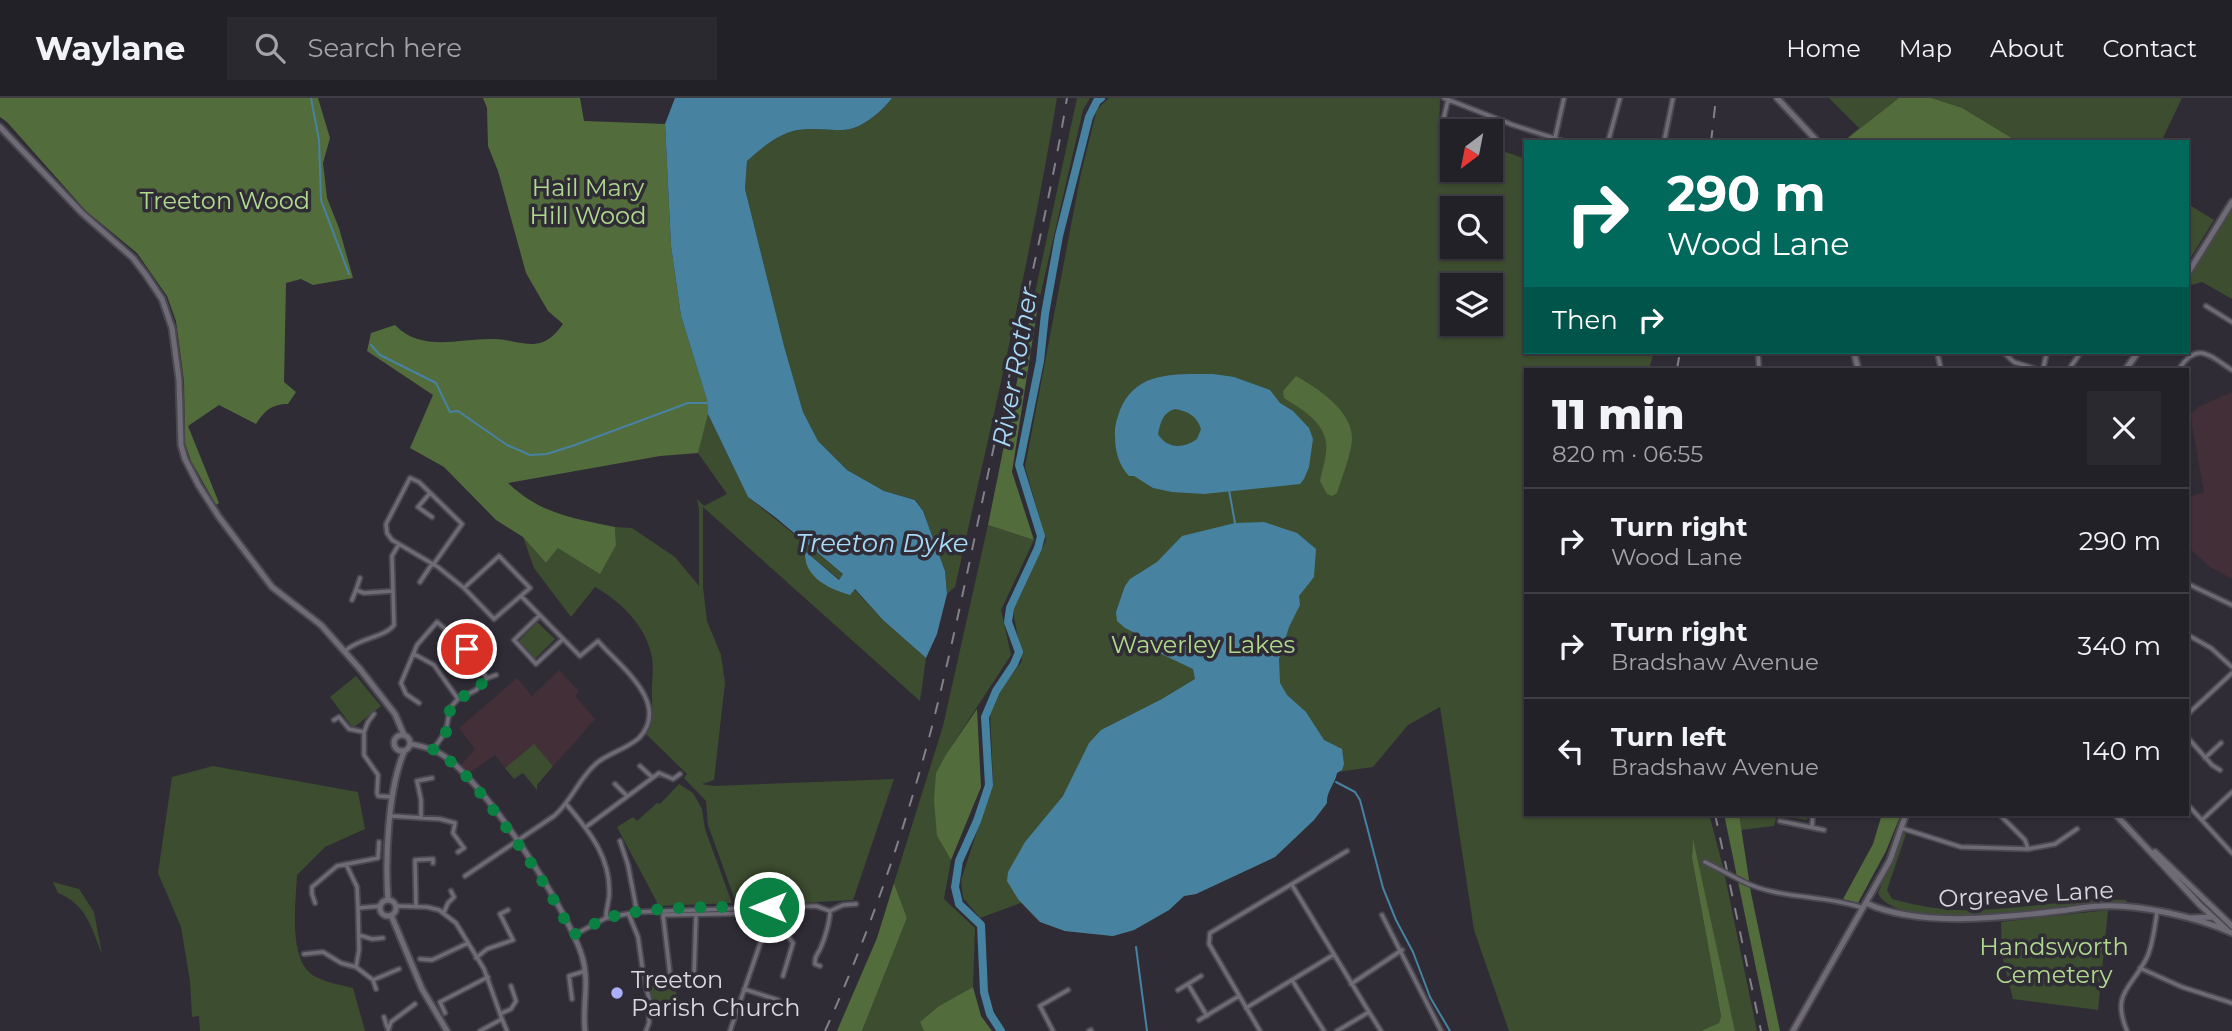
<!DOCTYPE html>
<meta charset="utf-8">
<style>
:root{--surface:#232128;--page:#2b2930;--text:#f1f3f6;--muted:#a3a3a8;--line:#403e45}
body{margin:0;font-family:Montserrat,sans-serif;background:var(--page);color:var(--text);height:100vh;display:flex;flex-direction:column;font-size:26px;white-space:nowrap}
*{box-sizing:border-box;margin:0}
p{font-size:23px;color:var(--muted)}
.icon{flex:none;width:38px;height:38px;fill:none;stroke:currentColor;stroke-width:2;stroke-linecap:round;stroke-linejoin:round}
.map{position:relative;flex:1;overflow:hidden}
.panel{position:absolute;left:1524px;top:270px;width:665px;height:448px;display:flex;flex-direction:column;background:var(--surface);border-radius:0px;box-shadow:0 2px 5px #0004,0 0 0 2px var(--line)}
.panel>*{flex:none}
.banner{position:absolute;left:1524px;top:42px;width:665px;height:214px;border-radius:0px;box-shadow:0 2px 5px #0004,0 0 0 2px var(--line);background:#00695c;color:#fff;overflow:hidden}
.needle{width:46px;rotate:212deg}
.controls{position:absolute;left:1440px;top:21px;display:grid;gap:14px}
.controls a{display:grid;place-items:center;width:63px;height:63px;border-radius:0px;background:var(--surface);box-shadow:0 2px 5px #0004,0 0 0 2px var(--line);font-size:35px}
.pin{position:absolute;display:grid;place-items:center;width:60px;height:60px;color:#fff;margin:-30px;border:4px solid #fff;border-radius:50%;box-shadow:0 2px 7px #0007}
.me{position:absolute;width:77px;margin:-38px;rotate:270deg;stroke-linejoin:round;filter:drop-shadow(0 0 5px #0008)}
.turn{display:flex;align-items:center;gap:24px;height:147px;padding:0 28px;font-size:32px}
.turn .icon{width:91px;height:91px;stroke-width:2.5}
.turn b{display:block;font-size:49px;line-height:60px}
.then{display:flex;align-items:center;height:66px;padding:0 28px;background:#0003;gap:14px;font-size:26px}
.round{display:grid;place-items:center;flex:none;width:74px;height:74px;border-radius:0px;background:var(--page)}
.overview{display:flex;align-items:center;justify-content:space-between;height:119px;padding:0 28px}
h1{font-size:42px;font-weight:800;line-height:52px}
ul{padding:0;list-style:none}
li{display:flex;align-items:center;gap:21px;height:105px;padding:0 28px;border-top:2px solid var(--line)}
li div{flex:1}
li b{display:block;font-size:26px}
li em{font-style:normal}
header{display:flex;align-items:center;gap:42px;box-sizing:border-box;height:98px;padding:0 35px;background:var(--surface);border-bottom:2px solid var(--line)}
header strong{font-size:33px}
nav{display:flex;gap:38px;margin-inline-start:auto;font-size:24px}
.search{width:490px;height:63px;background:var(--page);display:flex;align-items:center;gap:18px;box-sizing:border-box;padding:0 24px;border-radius:0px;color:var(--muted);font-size:26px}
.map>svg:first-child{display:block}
.education{fill:#422f37}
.green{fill:#3d4d2f;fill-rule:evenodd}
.forest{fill:#536c3c}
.water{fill:#4882a1;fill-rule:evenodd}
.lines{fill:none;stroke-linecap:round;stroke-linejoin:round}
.stream{stroke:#4882a1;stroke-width:2}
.river{stroke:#4882a1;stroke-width:8}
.minor-casing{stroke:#4a474f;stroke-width:7}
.tertiary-casing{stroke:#4a474f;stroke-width:8}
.secondary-casing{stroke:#4a474f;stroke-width:9}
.minor{stroke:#6e6a76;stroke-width:3.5}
.tertiary{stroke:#6e6a76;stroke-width:4.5}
.secondary{stroke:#6e6a76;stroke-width:5}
.rail{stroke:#828088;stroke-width:2;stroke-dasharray:12 12;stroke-linecap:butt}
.minor-bridge-casing{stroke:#4a474f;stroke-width:7;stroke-linecap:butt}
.minor-bridge{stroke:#6e6a76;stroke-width:3.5}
.route{stroke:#0b8043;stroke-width:12;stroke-dasharray:0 21.6}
.poi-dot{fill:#aab0fb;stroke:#2f2c36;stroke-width:2.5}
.labels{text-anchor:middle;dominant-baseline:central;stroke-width:7;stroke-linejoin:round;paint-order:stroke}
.park-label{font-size:24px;fill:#b1d98e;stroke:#2f2c36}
.street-label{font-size:24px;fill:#dad8de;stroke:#2f2c36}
.poi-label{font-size:24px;fill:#dad8de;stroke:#2f2c36;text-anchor:start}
.water-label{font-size:26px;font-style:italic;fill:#a8d9f6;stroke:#2f2c36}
</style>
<header>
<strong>Waylane</strong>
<div class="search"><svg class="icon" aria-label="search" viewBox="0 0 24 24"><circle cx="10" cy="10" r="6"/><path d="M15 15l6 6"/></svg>Search here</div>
<nav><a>Home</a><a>Map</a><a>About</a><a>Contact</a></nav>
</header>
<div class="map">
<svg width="2232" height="933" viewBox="0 0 2232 933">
<rect width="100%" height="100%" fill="#2f2c36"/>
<path class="education" d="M2232,294V481L2210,469L2188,449V399L2204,394L2190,316L2198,309Z
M559,572L579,593L575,598L595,621L576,643L553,668L533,647L505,670L495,657L469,675L461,667L475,651L459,630L517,580L532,598Z"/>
<path class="green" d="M892,0H1057C1030,164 991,327 955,489L947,496L945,473L923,413L916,402L884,393L847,372L818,343L803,314L784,248L745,91L747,63C762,50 774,39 793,33C809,29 826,32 842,32C861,32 881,14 892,0Z
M1077,0H1090L1083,12L1038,207L1033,204Z
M1109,0H1440L1439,30L1452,35V72H1491V49L1526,61V254H1654L1649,271H1526V716H1709L1723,769L1757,933H1735L1693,744L1692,760L1721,918L1719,925L1701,933H1509L1474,832L1440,609L1408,627L1373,669L1337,674C1335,685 1326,694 1327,705L1314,722L1275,759L1196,796L1184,798L1169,812L1134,832L1113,838L1065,833L1040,824L1021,805L980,820L963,800L961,782L993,685L990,612L1003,588L1022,563L1013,513L1046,442L1025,369L1081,75L1097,11ZM1452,110H1491V149H1452ZM1452,187H1491V226H1452Z
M1829,0H2182L2161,44H1843L1859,30Z
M2188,106L2214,122L2188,164Z
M2232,110V201L2202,184L2188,188V181Z
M692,255L707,302L708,316L748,399L843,476L840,482L806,454L805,462L815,478L854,491L883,522L926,560L920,603L703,409V489L707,523L721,557L725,585L714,682L702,686L713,688L894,681L853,802L781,806L780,803L736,805L708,727L706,703L684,680L687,676L646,636C655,624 652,614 652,599C651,585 655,570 651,555C644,526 620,503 595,489L571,519L534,470L523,439L546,465L558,450L616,447L615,429L632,430L675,459L699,488V411L697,401L704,408L727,396L698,355L702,337L684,274Z
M988,427L1034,442L1001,512L1011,557L947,655L937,738L951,762L944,801L975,830L973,889L939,908L921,924L924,933H862L907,820L894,785L943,628Z
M537,524L555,541L535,561L518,544Z
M356,578L381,608L353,630L330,599Z
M534,646L553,668L537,687V692L523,675L514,681L505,670Z
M213,668L358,694L365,731L325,749L297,777C296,804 287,865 316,879C327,885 341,887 353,890L365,933H200L199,918L192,919L190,883L181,829L158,775L172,679Z
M679,686L693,695L702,711L705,731L732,805L659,808L617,729L633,719L637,723L657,705L660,706Z
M1739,716H1807V722L1777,717L1774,728L1741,732Z
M1903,735L1906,736L1887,792L1892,801C1918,808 1945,813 1973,812C2024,811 2074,800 2126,802L2127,806C2083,803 1897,840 1878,795Z
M53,784L79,791L94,814L102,856C91,829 87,807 58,795Z
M2108,812L2098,912L2013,901L2002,857L2001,824Z
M646,880L675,881L678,912L651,913V899Z"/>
<path class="forest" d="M0,0H318L330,40L323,65L327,100L339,130L353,180L313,187L301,181L286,185L284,284L296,294L288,306C272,306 265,312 256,326L219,307L188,328L219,405L216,407L191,363L185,345L184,283L176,223L167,198L137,155L86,113L7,24L0,19Z
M483,0H580L584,23L665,26L671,148L681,218L707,302L708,316L698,355L660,358L508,385C541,416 572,420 615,429L616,447L600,476L558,450L546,465L523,439L496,422L444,369L410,350L433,297L367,253L371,235L395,227C422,255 460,240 494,241C511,241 526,250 543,244C552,240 557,234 563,226L548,213L526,175L498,73L488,48L487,10Z
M1899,0H1931L1962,10L2018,44H1843Z
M1033,204L1038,207L1012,374L1034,442L988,427Z
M1296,278C1317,290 1353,313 1352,341C1351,358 1342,378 1337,395L1332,398L1327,396L1320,383C1322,372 1328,355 1326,344C1323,323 1300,310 1284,300L1283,293Z
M977,611L981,689L951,762L937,738L934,702L936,675L947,655Z
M1724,716H1739L1751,795L1780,933H1769Z
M1882,716H1901L1886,753L1858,805L1843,801L1873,746Z
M1693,741L1735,933H1701L1719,925L1721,918L1692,760Z
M894,785L907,820L862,933H837L877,840Z
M973,889L981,918L992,933H924L920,924L939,908Z"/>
<path class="water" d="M675,0H892C881,14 861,32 842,32C826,32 809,29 793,33C774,39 762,50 747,63L745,91L784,248L803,314L818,343L847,372L884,393L915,402L923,413L945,473L947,496L937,536L926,560L883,522L855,491L850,497C829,491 803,479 805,453L839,482L843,476L775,419L748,399L708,316L707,302L681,218L671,148L665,26Z
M1213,276L1234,279L1270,292L1280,305L1293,313L1309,330L1313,341L1309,369L1304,381L1300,386L1204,396L1172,394L1153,390L1134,378H1129C1119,368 1115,352 1115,339C1114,329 1117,321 1120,312C1136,272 1177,276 1213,276ZM1175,311C1188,313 1197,318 1201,331L1197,341C1183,351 1167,351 1158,336C1160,325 1163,314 1175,311Z
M1264,424L1297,435L1316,451L1314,479L1299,498L1300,507L1289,529L1279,561L1280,585L1287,597L1306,614L1324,642L1342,651L1344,666L1342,672L1337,675C1335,686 1326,694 1327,705L1314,722L1275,759L1196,796L1184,798L1169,812L1134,832L1113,838L1065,833L1040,824L1018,801L1007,783L1008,774L1025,744L1063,698L1089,645L1101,632L1162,601L1195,581L1193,571L1153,552L1145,540L1125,530L1117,523L1116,514L1125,488L1130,481L1157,464L1182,438L1235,425Z"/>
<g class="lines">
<path class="stream" d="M311,0L319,42L321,102L349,176
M371,247L380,257L436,285L450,314L458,313L507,347L530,357L547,356L575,347L688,305H707
M1229,392L1235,425
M1336,684L1355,694L1360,702L1383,790L1396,822L1413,854L1430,899L1450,933
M1136,849L1147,933"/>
<path class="river" d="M1001,933L990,916L984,894L981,827L959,806L955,789L959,763L977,723L989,687L985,619L996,593L1014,566L1019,554L1008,524L1010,510L1038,450L1041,438L1019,367L1040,263L1045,216L1059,138L1089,19L1097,3L1101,0"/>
<defs>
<path id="minor" d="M1444,0L1513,27L1566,44
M1443,23L1448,2
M1555,40L1564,0
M1608,44L1620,0
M1664,44L1673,0
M2206,208L2232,224
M1758,254L1759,271
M1937,254L1941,271
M2003,254L2014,264L2036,271
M2043,271L2047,254
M2069,271L2081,254
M2179,271C2197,243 2209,257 2232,272
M430,395L418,409L432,419
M499,458L530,490L494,521L464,490Z
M433,467L462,426L419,384L410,380L386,426L387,435L392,442L438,469L464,490
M360,480L356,492L364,495L393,493
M420,484L432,466
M2188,486L2232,507
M352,502L356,492
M540,517L514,542L536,566L563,541
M2188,537L2211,550L2232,569
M345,553C361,539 384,540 394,527L392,458L399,446
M414,556L434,567L458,601
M487,580L496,577
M419,605L406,596L401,585L417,547L437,524L444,530
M2188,616L2232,575
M334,622L339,619L349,631L364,634V657L378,677L377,695L378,698L392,699
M364,634L368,624L374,616
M2188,640L2212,667L2220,672
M433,652L446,633L450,610L458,601L476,592L487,580L467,551L462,552
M2205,660L2221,645
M640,668L652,679
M615,686L627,698
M567,707C590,734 612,761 609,799C608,806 606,813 606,820
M2188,707L2232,755
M1999,716L2025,742L2028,751
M391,718L440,721L455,725L453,735L464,750L458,754
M421,720V702L417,683L432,680
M2202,722L2232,694
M1780,723L1824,732
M1812,728L1813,716
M586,729L659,675L673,681L680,676
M1901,730L1961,749L2028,751L2055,746L2077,731
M620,743L628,767L637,814
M1705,764L1713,768
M346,766L357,789L358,810L381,808
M465,778L554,718C572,703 579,679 598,664C610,655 628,650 639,640C672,605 618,567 598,543L580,558L521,498
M1742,783C1779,802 1824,796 1863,810
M1292,787L1369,914
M315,805L312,796V789L337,768L378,760L379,744
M396,808L427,809L439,812L456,825L484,871L502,921L480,933
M416,808L415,762L433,761V765
M358,810L359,852L356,869L373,882L376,891
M444,814L448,805L454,799L451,793
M629,817L638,839L644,881L649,900V925L646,933
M1382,817L1441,933
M766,830L787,837L793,845L783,878
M359,837L372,841L383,840
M574,837L606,820L637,814L816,808L830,813L843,807L856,806
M304,856L323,854L341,865L356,869
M476,860L487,851L513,842L500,816L508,812
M420,861L432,862L468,845
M820,868L815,866C814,857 818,857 821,849C825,840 830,823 830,813
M2140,870L2182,889L2232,905
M670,876L663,817L763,815L769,817
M694,878L696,817
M373,882L399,871
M1292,882L1324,933
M1188,886L1207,918
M1351,886L1402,852
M744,891L778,902
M1178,892L1201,878
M572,901L569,878L585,873
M1246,910L1333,857
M445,915L440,904L488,879
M500,916L511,911L516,903L511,888
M384,919L387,929
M502,921L507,933
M1199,922L1239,898
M388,933L391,924L415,906
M730,933L769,820V809
M1053,933L1040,908L1068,892
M1089,933L1091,932
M1260,933L1209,846L1210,835L1347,753
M1337,933L1369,914L1381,933
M2127,933C2110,893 2134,889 2148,857C2153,844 2155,828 2157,814"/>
<path id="tertiary" d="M411,646C421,648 432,650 441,656C484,682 567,810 582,858C590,884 582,907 585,933"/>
<path id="secondary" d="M1777,0L1818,44
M0,29L82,115L133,160L146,177L162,201L172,230L179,282L181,347L185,361L199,388L219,419L272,489L321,527L360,571L395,616L404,637
M2188,175L2232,104
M1854,254L1858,271
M2126,271L2138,254
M394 645a8 8 0 1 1 16 0a8 8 0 1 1-16 0Z
M2115,716L2200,807L2227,832
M2155,754L2232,828
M388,802C385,761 388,691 404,654
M380 810a8 8 0 1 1 16 0a8 8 0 1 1-16 0Z
M1866,805C1916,829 2003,820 2058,813C2072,812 2086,808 2101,808C2138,806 2198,819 2232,835
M391,817L422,891L447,933
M2189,820L2213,819
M1793,933L1890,762L1906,716"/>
</defs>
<use href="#minor" class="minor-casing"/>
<use href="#tertiary" class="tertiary-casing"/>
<use href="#secondary" class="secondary-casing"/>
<use href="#minor" class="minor"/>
<use href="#tertiary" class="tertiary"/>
<use href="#secondary" class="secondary"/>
<path class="rail" d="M1711,44L1716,0
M1677,271L1680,254
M1715,716L1761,933
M825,933C868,838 902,740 929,640C956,536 976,430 999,325C1022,217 1049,109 1067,0"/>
<defs>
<path id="minor-bridge" d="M1713,768L1742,783"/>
</defs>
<use href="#minor-bridge" class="minor-bridge-casing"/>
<use href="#minor-bridge" class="minor-bridge"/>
</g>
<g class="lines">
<path class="route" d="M467,551L487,580L476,592L458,601L453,606L447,620L446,634L433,652C459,665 477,690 494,713C524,752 550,793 573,837C584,832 596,824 607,820C650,807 724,809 769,809"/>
</g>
<circle class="poi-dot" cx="617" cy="895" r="7"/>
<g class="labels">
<g class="park-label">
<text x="588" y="89">Hail Mary<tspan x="588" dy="28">Hill Wood</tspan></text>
<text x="225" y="102">Treeton Wood</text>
<text x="1203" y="546">Waverley Lakes</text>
<text x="2054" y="848">Handsworth<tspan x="2054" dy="28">Cemetery</tspan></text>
</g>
<g class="street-label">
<text transform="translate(2026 796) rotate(-3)">Orgreave Lane</text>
</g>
<g class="poi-label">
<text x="631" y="881">Treeton<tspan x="631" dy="28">Parish Church</tspan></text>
</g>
<g class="water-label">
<text transform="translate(1015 269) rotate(-80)">River Rother</text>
<text x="882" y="445">Treeton Dyke</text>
</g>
</g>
</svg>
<div class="controls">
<a><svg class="needle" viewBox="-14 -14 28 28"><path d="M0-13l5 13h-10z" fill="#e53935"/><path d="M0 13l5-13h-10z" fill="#a3a3a8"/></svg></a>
<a><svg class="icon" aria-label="search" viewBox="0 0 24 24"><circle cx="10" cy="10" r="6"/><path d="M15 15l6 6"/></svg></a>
<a><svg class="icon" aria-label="layers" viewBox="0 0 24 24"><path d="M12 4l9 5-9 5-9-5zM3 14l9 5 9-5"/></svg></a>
</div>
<div class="pin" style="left:467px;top:551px;background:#d93025"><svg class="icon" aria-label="arrive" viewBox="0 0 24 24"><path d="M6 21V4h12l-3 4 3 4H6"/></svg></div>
<svg class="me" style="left:769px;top:809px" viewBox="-20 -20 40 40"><circle r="17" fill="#0b8043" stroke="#fff" stroke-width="3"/><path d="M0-11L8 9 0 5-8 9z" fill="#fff"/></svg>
<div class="banner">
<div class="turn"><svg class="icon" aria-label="right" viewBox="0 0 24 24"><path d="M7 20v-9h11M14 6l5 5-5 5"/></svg><div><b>290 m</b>Wood Lane</div></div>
<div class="then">Then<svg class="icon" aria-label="right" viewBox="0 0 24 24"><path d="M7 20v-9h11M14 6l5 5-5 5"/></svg></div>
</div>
<section class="panel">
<div class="overview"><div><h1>11 min</h1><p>820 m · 06:55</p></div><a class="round"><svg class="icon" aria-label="close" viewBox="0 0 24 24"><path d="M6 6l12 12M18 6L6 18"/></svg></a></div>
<ul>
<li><svg class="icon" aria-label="right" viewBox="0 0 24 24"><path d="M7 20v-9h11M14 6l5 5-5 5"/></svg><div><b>Turn right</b><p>Wood Lane</p></div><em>290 m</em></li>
<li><svg class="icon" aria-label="right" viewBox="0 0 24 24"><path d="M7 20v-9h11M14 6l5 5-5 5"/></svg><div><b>Turn right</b><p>Bradshaw Avenue</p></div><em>340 m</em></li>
<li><svg class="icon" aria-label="left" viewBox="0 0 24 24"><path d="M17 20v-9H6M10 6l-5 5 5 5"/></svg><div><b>Turn left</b><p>Bradshaw Avenue</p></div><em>140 m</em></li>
</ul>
</section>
</div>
